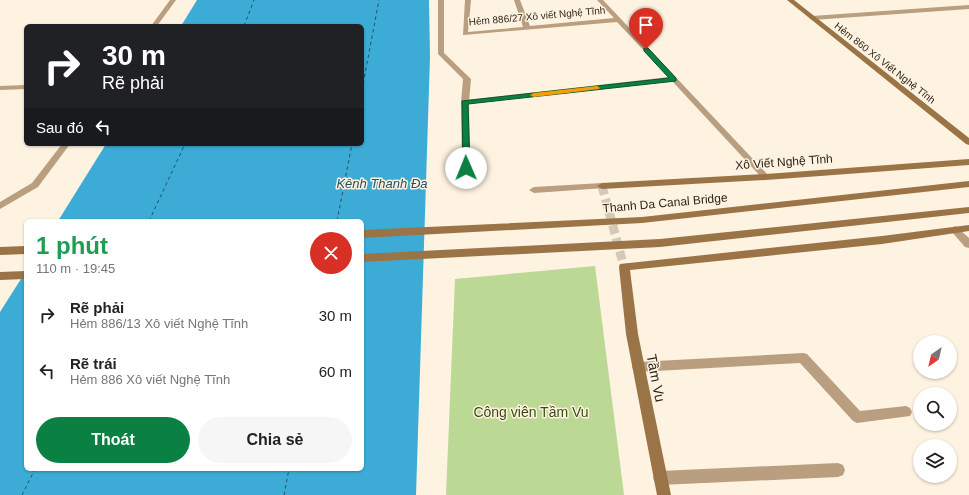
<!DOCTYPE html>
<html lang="vi">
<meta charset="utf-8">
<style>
:root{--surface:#fff;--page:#f6f6f6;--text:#222;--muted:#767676;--accent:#0b8043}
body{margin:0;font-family:Helvetica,sans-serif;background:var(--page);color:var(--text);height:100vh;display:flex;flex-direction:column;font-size:15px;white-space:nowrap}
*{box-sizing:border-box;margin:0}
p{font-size:13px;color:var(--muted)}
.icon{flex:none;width:22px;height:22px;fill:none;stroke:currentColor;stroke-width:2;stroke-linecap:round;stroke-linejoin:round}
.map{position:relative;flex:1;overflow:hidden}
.details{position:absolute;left:24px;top:219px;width:340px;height:252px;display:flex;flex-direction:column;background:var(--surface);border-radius:6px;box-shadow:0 1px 3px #0004}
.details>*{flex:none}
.guide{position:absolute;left:24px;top:24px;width:340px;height:122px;border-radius:6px;box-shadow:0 1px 3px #0004;background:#202124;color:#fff;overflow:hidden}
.needle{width:26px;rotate:214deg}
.tools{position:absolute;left:913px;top:335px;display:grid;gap:8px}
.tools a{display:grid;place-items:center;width:44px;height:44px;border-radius:50%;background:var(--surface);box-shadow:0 1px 3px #0004;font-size:20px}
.pin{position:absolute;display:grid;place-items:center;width:34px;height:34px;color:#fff;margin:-41px -17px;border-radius:50% 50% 50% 0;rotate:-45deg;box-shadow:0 0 4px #0007}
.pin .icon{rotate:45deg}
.me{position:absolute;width:44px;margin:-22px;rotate:359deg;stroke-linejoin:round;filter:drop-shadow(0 0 3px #0008)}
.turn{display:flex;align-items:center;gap:14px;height:84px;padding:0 12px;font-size:18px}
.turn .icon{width:52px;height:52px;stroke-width:2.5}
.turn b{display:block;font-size:28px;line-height:34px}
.then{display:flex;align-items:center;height:38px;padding:0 12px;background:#0003;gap:8px;font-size:15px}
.round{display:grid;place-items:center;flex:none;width:42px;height:42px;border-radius:21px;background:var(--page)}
.summary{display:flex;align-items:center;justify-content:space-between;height:68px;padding:0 12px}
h1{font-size:24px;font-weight:800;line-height:30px;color:#1e9e55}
.action{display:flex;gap:8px;margin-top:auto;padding:8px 12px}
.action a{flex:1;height:46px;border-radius:24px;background:var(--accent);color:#fff;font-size:16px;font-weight:800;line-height:46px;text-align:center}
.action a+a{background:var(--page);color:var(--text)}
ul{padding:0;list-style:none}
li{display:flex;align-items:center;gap:12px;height:56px;padding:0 12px}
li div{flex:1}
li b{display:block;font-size:15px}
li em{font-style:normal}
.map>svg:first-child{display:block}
.green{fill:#bcd895}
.water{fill:#3cacd6}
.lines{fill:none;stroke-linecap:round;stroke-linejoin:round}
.ferry{stroke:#245264;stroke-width:1;stroke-dasharray:3.5 3;stroke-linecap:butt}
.secondary-tunnel{stroke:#d4c9b8;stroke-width:9;stroke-dasharray:9 4.5;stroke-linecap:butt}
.lane{fill:#b99e80;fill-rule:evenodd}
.street{fill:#b99e80;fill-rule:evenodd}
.secondary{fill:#9a7446;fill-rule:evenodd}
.route{fill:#0b8043;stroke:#07532c}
.slow{fill:#f59e0b}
.labels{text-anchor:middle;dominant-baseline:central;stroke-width:3;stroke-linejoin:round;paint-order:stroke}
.far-street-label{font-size:10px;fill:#2c251a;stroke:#fef2e0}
.street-label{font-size:12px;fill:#2c251a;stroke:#fef2e0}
.water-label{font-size:13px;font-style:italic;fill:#245264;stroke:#fef2e0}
.near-street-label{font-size:14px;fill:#2c251a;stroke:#fef2e0}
.near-park-label{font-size:14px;fill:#374c10;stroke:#fef2e0}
</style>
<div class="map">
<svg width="969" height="495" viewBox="0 0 969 495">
<rect width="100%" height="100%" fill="#fef2e0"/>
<path class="green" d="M595,266L624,495H446L455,279Z"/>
<path class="water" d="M197,0H429L430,57L416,495H0V312L26,271V469H362V221H58L106,144H362V26H181Z"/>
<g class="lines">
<path class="ferry" d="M244,26L254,0
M362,90L379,0
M149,221L185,144
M337,221L352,144
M22,495L35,469
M284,495L289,469"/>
<path class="secondary-tunnel" d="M602,186L624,267"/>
<path class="lane" d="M438,0H444V53L471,79L469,102L470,168L466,171L462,168L461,102L463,79L438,54Z
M26,85V89L0,90V86Z
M602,183L605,184L607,186L605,188L534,193L529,190L534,187Z
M803,353L807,354L860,411L906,406L910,408L912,412L910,416L857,423L853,421L800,363L638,372L634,371L632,367L634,363L638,362Z
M838,463L843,465L845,470L843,475L838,477L660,485L655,483L653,478L655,473L660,471Z"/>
<path class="street" d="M170,0H176L157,26H151Z
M465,0H471L468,32L523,27L514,0H520L530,26L614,18L597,0H603L770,177L766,180L763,179L672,81L462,104L461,102L465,100L669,77L617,22L463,35Z
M969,5V9L812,20L809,18L812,16Z
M62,144H70L38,187L0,209V202L32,183Z
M955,226L958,228L969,238V248L965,247L952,232L950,230L952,228Z"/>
<path class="secondary" d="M787,0H794L969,138V145L966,144Z
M969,159V165L766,180L602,189L597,186L602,183L766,174Z
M969,181V187L642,223L362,238V230L642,217Z
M969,207V213L660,247L362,262V254L660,239Z
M969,225V231L882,244L630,270L638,334L671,495H657L626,334L619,267L620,264L882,236Z
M26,246V254L0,255V247Z
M26,271V279L0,280V272Z"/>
</g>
<path class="route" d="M644,48H648L676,78V81L468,104L470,168L468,170H463L462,101L669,78L644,51Z"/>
<path class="slow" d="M597,86L600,88L599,89L534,97L530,95L534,93Z"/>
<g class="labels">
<g class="far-street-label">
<text transform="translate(537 16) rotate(-5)">Hẻm 886/27 Xô viết Nghệ Tĩnh</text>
<text transform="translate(885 63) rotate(38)">Hẻm 860 Xô Viết Nghệ Tĩnh</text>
</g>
<g class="street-label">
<text transform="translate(784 162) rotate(-4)">Xô Viết Nghệ Tĩnh</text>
<text transform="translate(665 203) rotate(-5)">Thanh Da Canal Bridge</text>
</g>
<g class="water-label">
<text x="382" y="183">Kênh Thanh Đa</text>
</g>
<g class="near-street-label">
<text transform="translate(656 378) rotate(79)">Tầm Vu</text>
</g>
<g class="near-park-label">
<text x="531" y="412">Công viên Tầm Vu</text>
</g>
</g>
</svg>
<div class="tools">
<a><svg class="needle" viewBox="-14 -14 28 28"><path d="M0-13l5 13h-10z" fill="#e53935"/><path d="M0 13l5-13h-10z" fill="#767676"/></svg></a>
<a><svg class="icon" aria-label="search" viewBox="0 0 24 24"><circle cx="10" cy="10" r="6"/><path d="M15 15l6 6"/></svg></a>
<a><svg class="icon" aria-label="layers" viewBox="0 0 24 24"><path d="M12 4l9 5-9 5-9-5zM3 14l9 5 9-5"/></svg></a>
</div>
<div class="pin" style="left:646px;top:49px;background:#d93025"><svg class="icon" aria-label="arrive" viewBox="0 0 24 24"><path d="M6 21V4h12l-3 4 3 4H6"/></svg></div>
<svg class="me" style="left:466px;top:168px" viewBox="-20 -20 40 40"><circle r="19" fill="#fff"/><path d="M0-13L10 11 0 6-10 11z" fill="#0b8043"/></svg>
<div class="guide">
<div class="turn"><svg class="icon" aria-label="right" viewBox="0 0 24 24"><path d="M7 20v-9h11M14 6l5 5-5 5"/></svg><div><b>30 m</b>Rẽ phải</div></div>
<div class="then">Sau đó<svg class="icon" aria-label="left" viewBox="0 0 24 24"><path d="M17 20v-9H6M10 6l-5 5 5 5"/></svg></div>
</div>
<section class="details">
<div class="summary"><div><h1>1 phút</h1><p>110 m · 19:45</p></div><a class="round" style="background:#d93025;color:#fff"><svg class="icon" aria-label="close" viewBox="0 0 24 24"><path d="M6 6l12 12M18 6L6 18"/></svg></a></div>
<ul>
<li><svg class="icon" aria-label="right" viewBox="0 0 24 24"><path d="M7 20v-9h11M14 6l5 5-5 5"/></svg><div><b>Rẽ phải</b><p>Hẻm 886/13 Xô viết Nghệ Tĩnh</p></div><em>30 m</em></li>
<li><svg class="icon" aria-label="left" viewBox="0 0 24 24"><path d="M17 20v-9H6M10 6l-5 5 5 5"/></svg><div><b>Rẽ trái</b><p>Hẻm 886 Xô viết Nghệ Tĩnh</p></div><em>60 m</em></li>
</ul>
<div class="action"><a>Thoát</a><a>Chia sẻ</a></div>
</section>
</div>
